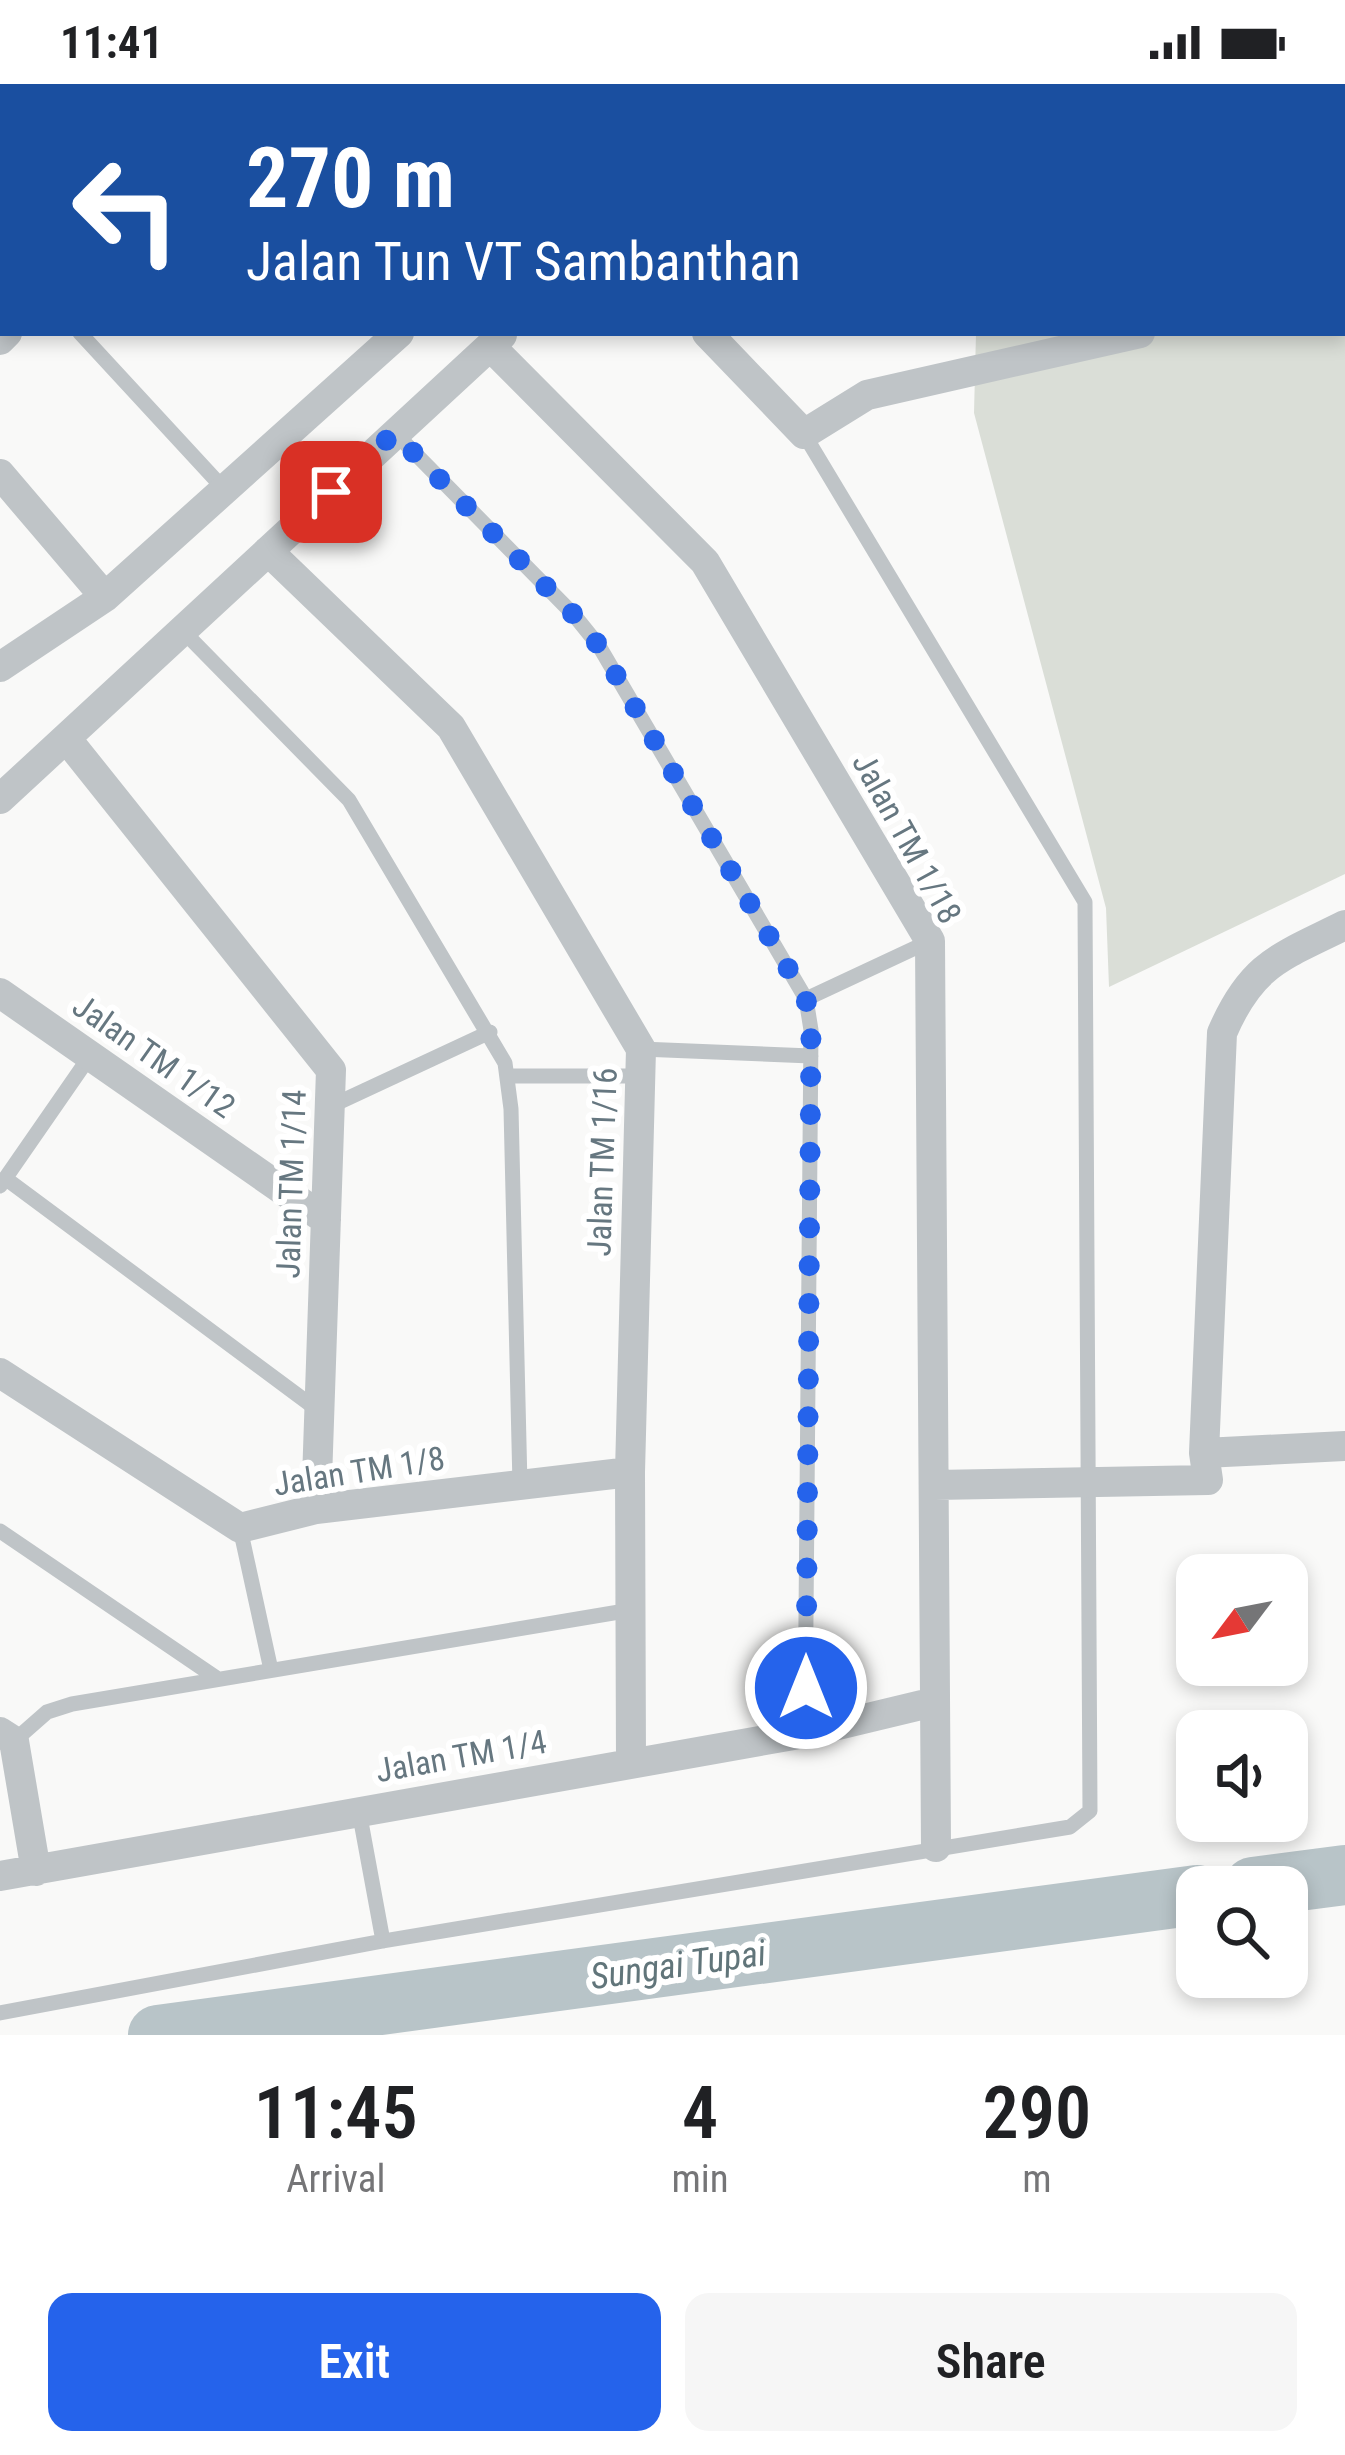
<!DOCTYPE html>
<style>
:root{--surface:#fff;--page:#f6f6f6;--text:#202124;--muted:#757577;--accent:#2563eb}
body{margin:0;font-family:"Roboto Condensed",sans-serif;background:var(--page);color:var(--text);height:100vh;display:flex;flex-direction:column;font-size:45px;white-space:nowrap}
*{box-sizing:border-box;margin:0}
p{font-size:39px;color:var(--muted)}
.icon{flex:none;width:66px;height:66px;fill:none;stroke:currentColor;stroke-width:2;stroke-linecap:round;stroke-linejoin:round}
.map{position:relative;height:1951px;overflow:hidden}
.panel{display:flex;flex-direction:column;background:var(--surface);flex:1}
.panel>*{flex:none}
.banner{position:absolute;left:0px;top:0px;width:1347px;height:252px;box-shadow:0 6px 18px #0003;background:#1a4fa0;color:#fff;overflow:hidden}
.needle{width:78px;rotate:238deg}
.tools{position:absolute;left:1176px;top:1470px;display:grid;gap:24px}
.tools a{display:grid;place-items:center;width:132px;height:132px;border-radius:24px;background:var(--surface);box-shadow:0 6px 18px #0003;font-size:60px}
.pin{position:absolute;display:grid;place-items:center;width:102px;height:102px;color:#fff;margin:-51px;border-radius:24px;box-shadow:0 6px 18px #0006}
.me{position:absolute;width:132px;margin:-66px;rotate:0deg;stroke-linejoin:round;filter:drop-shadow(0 0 9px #0008)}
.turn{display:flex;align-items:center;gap:42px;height:252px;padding:0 48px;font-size:54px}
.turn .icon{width:156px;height:156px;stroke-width:2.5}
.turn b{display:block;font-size:84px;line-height:102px}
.eta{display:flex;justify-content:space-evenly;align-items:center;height:204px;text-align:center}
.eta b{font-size:72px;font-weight:600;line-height:84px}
.cta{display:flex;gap:24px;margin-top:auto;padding:24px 48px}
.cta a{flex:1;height:138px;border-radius:24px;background:var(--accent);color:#fff;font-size:48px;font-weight:600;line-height:138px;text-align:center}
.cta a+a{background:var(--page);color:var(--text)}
.status{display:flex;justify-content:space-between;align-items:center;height:84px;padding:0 60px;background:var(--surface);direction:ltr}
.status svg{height:33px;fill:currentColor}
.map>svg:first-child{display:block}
.green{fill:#daded7}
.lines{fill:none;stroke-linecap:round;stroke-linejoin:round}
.river{stroke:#b8c4c8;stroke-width:60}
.path{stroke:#babec0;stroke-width:6;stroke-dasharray:6 6;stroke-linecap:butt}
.service{stroke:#bfc4c7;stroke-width:15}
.minor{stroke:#bfc4c7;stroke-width:30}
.route{stroke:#2563eb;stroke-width:21;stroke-dasharray:0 37.8}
.labels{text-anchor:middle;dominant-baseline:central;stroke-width:12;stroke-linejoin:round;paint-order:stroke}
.street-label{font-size:33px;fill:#667780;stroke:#fff}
.water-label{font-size:36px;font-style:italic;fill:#61757a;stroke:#fff}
</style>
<div class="status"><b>11:41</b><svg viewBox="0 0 49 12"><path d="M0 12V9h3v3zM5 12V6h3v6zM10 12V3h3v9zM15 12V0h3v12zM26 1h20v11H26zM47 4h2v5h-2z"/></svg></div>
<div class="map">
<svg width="1345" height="1951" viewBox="0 0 1345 1951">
<rect width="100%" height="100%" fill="#f9f9f8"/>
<path class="green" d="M923,0H1345V790L1109,903L1106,824L974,329L976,249H1344V3Z"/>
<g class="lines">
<path class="river" d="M1253,1803L1345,1791
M158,1951L1197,1811"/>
<path class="path" d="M520,0L522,3"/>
<path class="service" d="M0,158L3,162
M80,249L224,405
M395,349L574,531L599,562L806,915L811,946L805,1649
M182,546L349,716L505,979L511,1025L520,1401
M806,915L930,857
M641,965L811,972
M507,992H640
M329,1023L490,948
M5,1094L319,1327
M0,1102L90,972
M240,1444L271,1586
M0,1447L218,1595
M14,1657L47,1628L72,1620L631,1526
M359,1727L383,1857
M0,1929L383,1857L1070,1743L1090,1727L1085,818L804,350"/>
<path class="minor" d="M354,0L357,3
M685,0L687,3
M278,3L281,0
M1344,203L1345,202
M707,249L804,350L867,311L1140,249
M0,256L7,249
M491,263L705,478L930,857L936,1763
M0,390L105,513
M268,467L451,643L641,965L630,1388L631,1677
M0,583L105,513L399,249
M66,654L331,986L316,1425
M0,715L502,251
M0,909L326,1136
M0,1289L240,1444L316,1425L630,1388
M1204,1369L1345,1362
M935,1401L1208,1396L1204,1369L1222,949C1252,879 1281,873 1345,841
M0,1648L14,1657L36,1787
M0,1792L805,1649L934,1618"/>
</g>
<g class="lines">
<path class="route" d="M331,408L394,349L574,531L599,562L806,915L811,946L806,1604"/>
</g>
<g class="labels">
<g class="street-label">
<text transform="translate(907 754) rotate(61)">Jalan TM 1/18</text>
<text transform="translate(154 972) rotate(35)">Jalan TM 1/12</text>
<text transform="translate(602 1078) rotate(-88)">Jalan TM 1/16</text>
<text transform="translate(291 1100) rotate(-88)">Jalan TM 1/14</text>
<text transform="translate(359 1387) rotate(-9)">Jalan TM 1/8</text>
<text transform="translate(461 1672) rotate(-10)">Jalan TM 1/4</text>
</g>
<g class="water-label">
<text transform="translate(678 1881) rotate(-8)">Sungai Tupai</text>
</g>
</g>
</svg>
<div class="tools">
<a><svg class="needle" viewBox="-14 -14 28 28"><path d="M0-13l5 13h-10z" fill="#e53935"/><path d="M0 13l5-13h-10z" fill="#757577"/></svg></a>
<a><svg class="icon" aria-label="sound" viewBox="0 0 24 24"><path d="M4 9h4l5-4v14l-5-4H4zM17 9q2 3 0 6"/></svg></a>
<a><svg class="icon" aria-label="search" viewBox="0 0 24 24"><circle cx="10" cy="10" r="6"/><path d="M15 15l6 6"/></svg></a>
</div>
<div class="pin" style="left:331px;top:408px;background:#d93025"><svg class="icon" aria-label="arrive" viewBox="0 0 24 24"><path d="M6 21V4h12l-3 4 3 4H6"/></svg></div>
<svg class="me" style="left:806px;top:1604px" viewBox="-20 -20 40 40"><circle r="17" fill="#2563eb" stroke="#fff" stroke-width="3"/><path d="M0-11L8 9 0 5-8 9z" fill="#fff"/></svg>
<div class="banner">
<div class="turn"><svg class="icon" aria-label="left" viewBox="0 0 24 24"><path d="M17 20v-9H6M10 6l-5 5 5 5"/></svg><div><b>270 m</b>Jalan Tun VT Sambanthan</div></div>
</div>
</div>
<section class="panel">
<div class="eta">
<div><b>11:45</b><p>Arrival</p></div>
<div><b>4</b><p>min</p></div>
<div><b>290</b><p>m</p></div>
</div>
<div class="cta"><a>Exit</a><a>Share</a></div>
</section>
